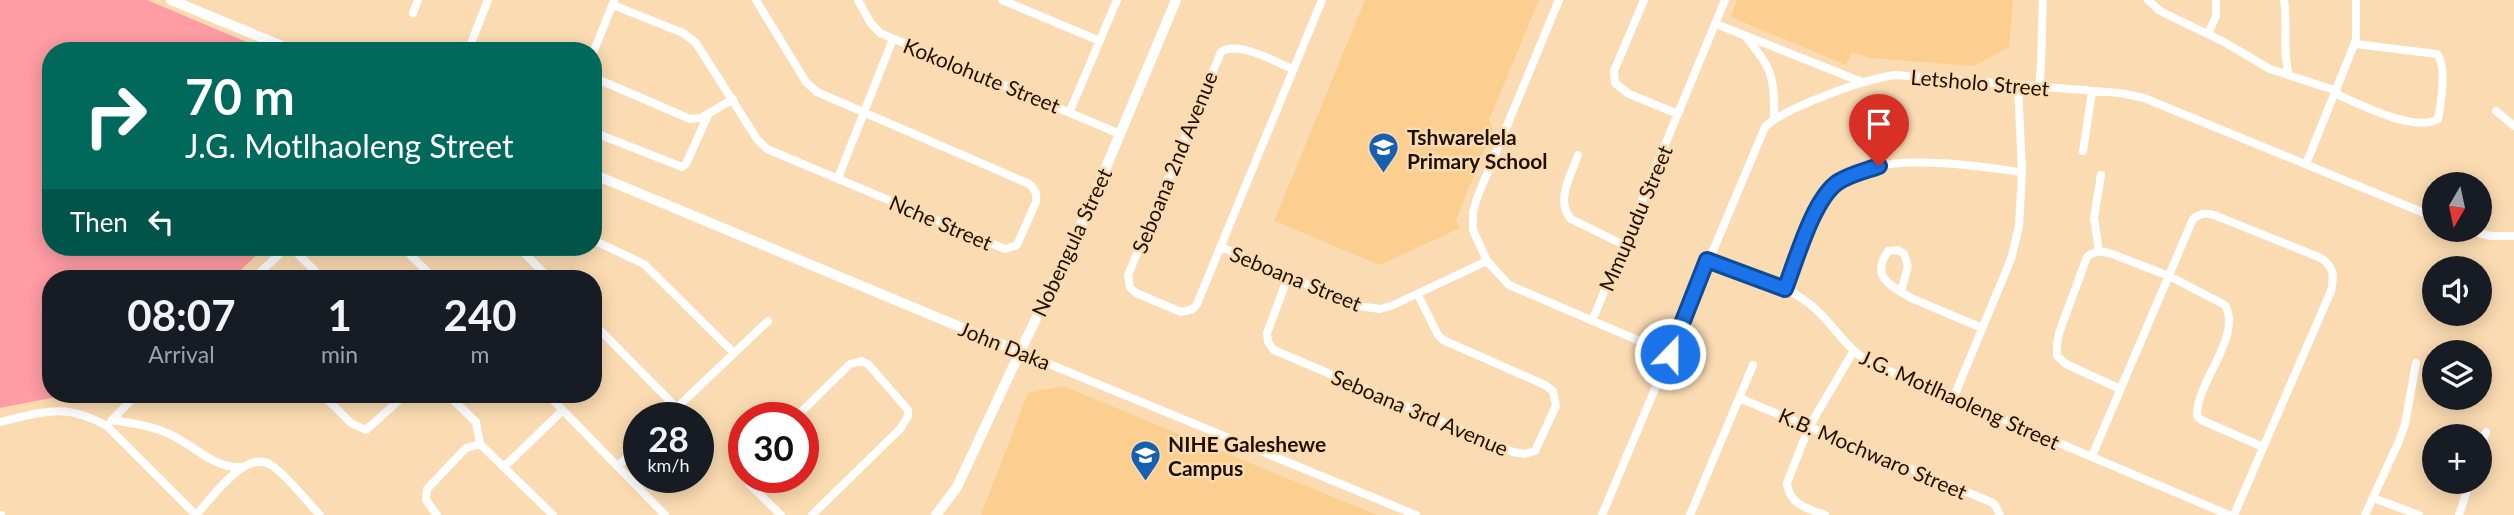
<!DOCTYPE html>
<style>
:root{--surface:#171b24;--page:#20242c;--text:#f1f3f6;--muted:#9ea1a6}
body{margin:0;font-family:Lato,sans-serif;background:var(--page);color:var(--text);height:100vh;display:flex;flex-direction:column;font-size:26px;white-space:nowrap}
*{box-sizing:border-box;margin:0}
p{font-size:23px;color:var(--muted)}
.icon{flex:none;width:38px;height:38px;fill:none;stroke:currentColor;stroke-width:2;stroke-linecap:round;stroke-linejoin:round}
.map{position:relative;flex:1;overflow:hidden}
.drawer{position:absolute;left:42px;top:270px;width:560px;height:133px;display:flex;flex-direction:column;background:var(--surface);border-radius:28px;box-shadow:0 4px 18px #0003}
.drawer>*{flex:none}
.banner{position:absolute;left:42px;top:42px;width:560px;height:214px;border-radius:28px;box-shadow:0 4px 18px #0003;background:#00695c;color:#fff;overflow:hidden}
.needle{width:46px;rotate:189deg}
.controls{position:absolute;left:2422px;top:172px;display:grid;gap:14px}
.controls a{display:grid;place-items:center;width:70px;height:70px;border-radius:50%;background:var(--surface);box-shadow:0 4px 18px #0003;font-size:35px}
.speed{position:absolute;left:623px;top:402px;display:flex;gap:14px;font-size:35px;font-weight:700;text-align:center}
.speed>*{display:grid;place-content:center;width:91px;height:91px;border-radius:50%;background:var(--surface);box-shadow:0 4px 18px #0003;line-height:1}
.speed small{font-size:18px;font-weight:400}
.speed .limit{border:10px solid #d22;background:#fff;color:#111}
.pin{position:absolute;display:grid;place-items:center;width:60px;height:60px;color:#fff;margin:-72px -30px;border-radius:50% 50% 50% 0;rotate:-45deg;box-shadow:0 0 7px #0007}
.pin .icon{rotate:45deg}
.me{position:absolute;width:77px;margin:-38px;rotate:22deg;stroke-linejoin:round;filter:drop-shadow(0 0 5px #0008)}
.turn{display:flex;align-items:center;gap:24px;height:147px;padding:0 28px;font-size:32px}
.turn .icon{width:91px;height:91px;stroke-width:2.5}
.turn b{display:block;font-size:49px;line-height:60px}
.then{display:flex;align-items:center;height:66px;padding:0 28px;background:#0003;gap:14px;font-size:26px}
.eta{display:flex;justify-content:space-evenly;align-items:center;height:119px;text-align:center}
.eta b{font-size:42px;font-weight:700;line-height:49px}
.map>svg:first-child{display:block}
.built{fill:#fcce90}
.green{fill:#ff9ca4}
.lines{fill:none;stroke-linecap:round;stroke-linejoin:round}
.minor{stroke:#fff;stroke-width:8}
.tertiary{stroke:#fff;stroke-width:10}
.route-casing{stroke:#114b97;stroke-width:18}
.route{stroke:#1a73e8;stroke-width:12}
.labels{text-anchor:middle;dominant-baseline:central;stroke-width:5;stroke-linejoin:round;paint-order:stroke}
.street-label{font-size:21px;fill:#1f1000;stroke:#fbdcb2}
.poi-label{font-size:21px;font-weight:bold;fill:#1f1000;stroke:#fbdcb2;text-anchor:start}
</style>
<div class="map">
<svg width="2514" height="515" viewBox="0 0 2514 515">
<rect width="100%" height="100%" fill="#fbdcb2"/>
<path class="built" d="M1365,0H1539L1489,120L1493,129L1456,220L1460,228L1380,265L1274,221Z
M1737,0H2013L2009,47L1974,66L1870,58L1852,52L1846,65L1731,17Z
M1063,386L1179,434L1183,439L1200,449L1208,446L1378,515H981L1028,393Z"/>
<path class="green" d="M0,0H147L268,51H51V247H265L232,278H51V394H111L106,398L61,396L0,408Z"/>
<g class="lines">
<path class="minor" d="M858,0L870,22L880,33L1120,134
M1002,0L1100,41
M1559,0L1477,198L1473,212V230L1487,261L1509,285L1670,354
M1644,0L1614,71L1615,83L1629,94L1678,114
M2148,0L2160,11L2224,42L2270,69L2337,91
M2284,0C2288,26 2282,50 2289,75
M613,5L683,33L696,43L757,139L767,149L1005,249L1017,245L1036,202C1037,194 1036,190 1029,184L817,92L806,82L756,0
M413,13L418,0
M1716,24L1862,82
M2208,34L2216,16V0
M1745,36C1772,69 1775,76 1774,118
M468,51L488,0
M593,53L614,1
M1293,69C1275,62 1238,40 1221,52L1128,275L1130,287L1136,293L1181,312L1193,309L1197,304L1322,0
M593,74L602,81L690,119L701,118L733,99
M2039,87C2043,58 2041,29 2043,0
M2336,94C2360,104 2414,133 2438,119C2441,104 2447,65 2437,54L2355,44
M1070,111L1117,0
M2496,111L2514,126
M593,132L682,167L686,164L708,115
M2083,151L2092,92
M1578,155C1571,175 1555,201 1571,219L1624,245
M2306,164L2356,40V0
M838,178L893,39
M2463,229L2491,236H2514
M593,240L644,264L734,353
M291,247L322,278
M402,247L434,278
M521,247L525,254L549,278
M1221,247L1358,306L1380,309L1391,306L1487,261
M2099,251L2094,218L2101,175
M1707,260C1741,273 1784,282 1812,306C1835,325 1842,345 1870,363L2229,515
M1288,277L1267,333L1268,342L1274,350L1513,452L1524,454L1535,451L1556,406L1553,391L1545,385L1443,340L1438,335L1418,295
M254,278L287,247
M1785,289C1797,259 1808,215 1829,191C1867,146 1971,166 2022,172
M1901,292L1908,266L1904,254L1898,250L1888,251C1870,277 1891,286 1911,298L1982,328
M1592,321L1725,0
M593,323L677,408
M1020,352L1416,515
M2120,389L2066,364L2057,356V345L2059,333L2087,257C2095,250 2103,251 2112,254L2169,276L2225,305C2243,336 2196,382 2197,416L2201,420L2263,447
M322,394L351,423L366,430L406,394
M447,394L476,422L480,444
M547,394L665,515
M1739,398L1991,502L1995,505L2000,515
M1953,399L2011,259L2019,226L2022,172L2018,85
M666,418L768,321
M795,418L850,364L861,361L868,364L908,410V416L900,429L812,515
M112,420C132,423 153,426 171,435C196,446 212,468 241,467
M111,421L137,394
M0,422C44,412 64,402 107,426L196,515
M2480,450L2486,432
M2092,456L2193,219C2200,213 2205,213 2214,215L2321,258C2335,268 2334,276 2331,291L2234,515
M505,466L563,410
M618,466L639,445
M746,478L749,484L781,515
M2373,498L2419,515
M0,515H1
M196,515C211,499 246,448 271,465C288,476 305,500 320,515
M437,515L426,500L427,489L466,448L480,444L553,515
M1602,515L1765,127C1784,108 1867,78 1896,75L2120,93L2144,98L2434,217
M1690,515L1753,365
M1825,515C1807,508 1789,505 1787,483L1809,427L1853,352
M2365,515L2399,441L2405,424L2416,363
M2459,515L2470,481"/>
<path class="tertiary" d="M171,0L294,51
M593,174L1020,352
M936,515L957,487L1020,352L1087,213L1176,0"/>
</g>
<g class="lines">
<defs>
<path id="route" d="M1670,354L1707,260L1785,289C1796,261 1813,199 1838,182C1851,174 1865,171 1879,166"/>
</defs>
<use href="#route" class="route-casing"/>
<use href="#route" class="route"/>
</g>
<defs>
<symbol id="school-pin" viewBox="-11 -11 22 30"><path d="M0 17L-7.5 6A9.5 9.5 0 1 1 7.5 6Z" fill="#175faf" stroke="#fbdcb2"/><path d="M0-5L7-2L0 1L-7-2ZM-4 1L0 2.5L4 1V4Q0 6-4 4Z" fill="#fff"/></symbol>
<symbol id="university-pin" viewBox="-11 -11 22 30"><path d="M0 17L-7.5 6A9.5 9.5 0 1 1 7.5 6Z" fill="#175faf" stroke="#fbdcb2"/><path d="M0-5L7-2L0 1L-7-2ZM-4 1L0 2.5L4 1V4Q0 6-4 4Z" fill="#fff"/></symbol>
</defs>
<g fill-rule="evenodd">
<use href="#school-pin" x="1366" y="130" width="35" height="47"/>
<use href="#university-pin" x="1128" y="438" width="35" height="47"/>
</g>
<g class="labels">
<g class="street-label">
<text transform="translate(982 75) rotate(22)">Kokolohute Street</text>
<text transform="translate(1980 82) rotate(5)">Letsholo Street</text>
<text transform="translate(1174 162) rotate(-68)">Seboana 2nd Avenue</text>
<text transform="translate(1635 218) rotate(-67)">Mmupudu Street</text>
<text transform="translate(941 222) rotate(23)">Nche Street</text>
<text transform="translate(1071 242) rotate(-65)">Nobengula Street</text>
<text transform="translate(1296 278) rotate(22)">Seboana Street</text>
<text transform="translate(1005 345) rotate(22)">John Daka</text>
<text transform="translate(1960 399) rotate(24)">J.G. Motlhaoleng Street</text>
<text transform="translate(1420 412) rotate(23)">Seboana 3rd Avenue</text>
<text transform="translate(1873 453) rotate(23)">K.B. Mochwaro Street</text>
</g>
<g class="poi-label">
<text x="1407" y="136">Tshwarelela<tspan x="1407" dy="24">Primary School</tspan></text>
<text x="1168" y="443">NIHE Galeshewe<tspan x="1168" dy="24">Campus</tspan></text>
</g>
</g>
</svg>
<div class="controls">
<a><svg class="needle" viewBox="-14 -14 28 28"><path d="M0-13l5 13h-10z" fill="#e53935"/><path d="M0 13l5-13h-10z" fill="#9ea1a6"/></svg></a>
<a><svg class="icon" aria-label="sound" viewBox="0 0 24 24"><path d="M4 9h4l5-4v14l-5-4H4zM17 9q2 3 0 6"/></svg></a>
<a><svg class="icon" aria-label="layers" viewBox="0 0 24 24"><path d="M12 4l9 5-9 5-9-5zM3 14l9 5 9-5"/></svg></a>
<a>+</a>
</div>
<div class="speed"><div>28<small>km/h</small></div><div class="limit">30</div></div>
<div class="pin" style="left:1879px;top:166px;background:#d93025"><svg class="icon" aria-label="arrive" viewBox="0 0 24 24"><path d="M6 21V4h12l-3 4 3 4H6"/></svg></div>
<svg class="me" style="left:1670px;top:354px" viewBox="-20 -20 40 40"><circle r="17" fill="#1a73e8" stroke="#fff" stroke-width="3"/><path d="M0-11L8 9 0 5-8 9z" fill="#fff"/></svg>
<div class="banner">
<div class="turn"><svg class="icon" aria-label="right" viewBox="0 0 24 24"><path d="M7 20v-9h11M14 6l5 5-5 5"/></svg><div><b>70 m</b>J.G. Motlhaoleng Street</div></div>
<div class="then">Then<svg class="icon" aria-label="left" viewBox="0 0 24 24"><path d="M17 20v-9H6M10 6l-5 5 5 5"/></svg></div>
</div>
<section class="drawer">
<div class="eta">
<div><b>08:07</b><p>Arrival</p></div>
<div><b>1</b><p>min</p></div>
<div><b>240</b><p>m</p></div>
</div>
</section>
</div>
